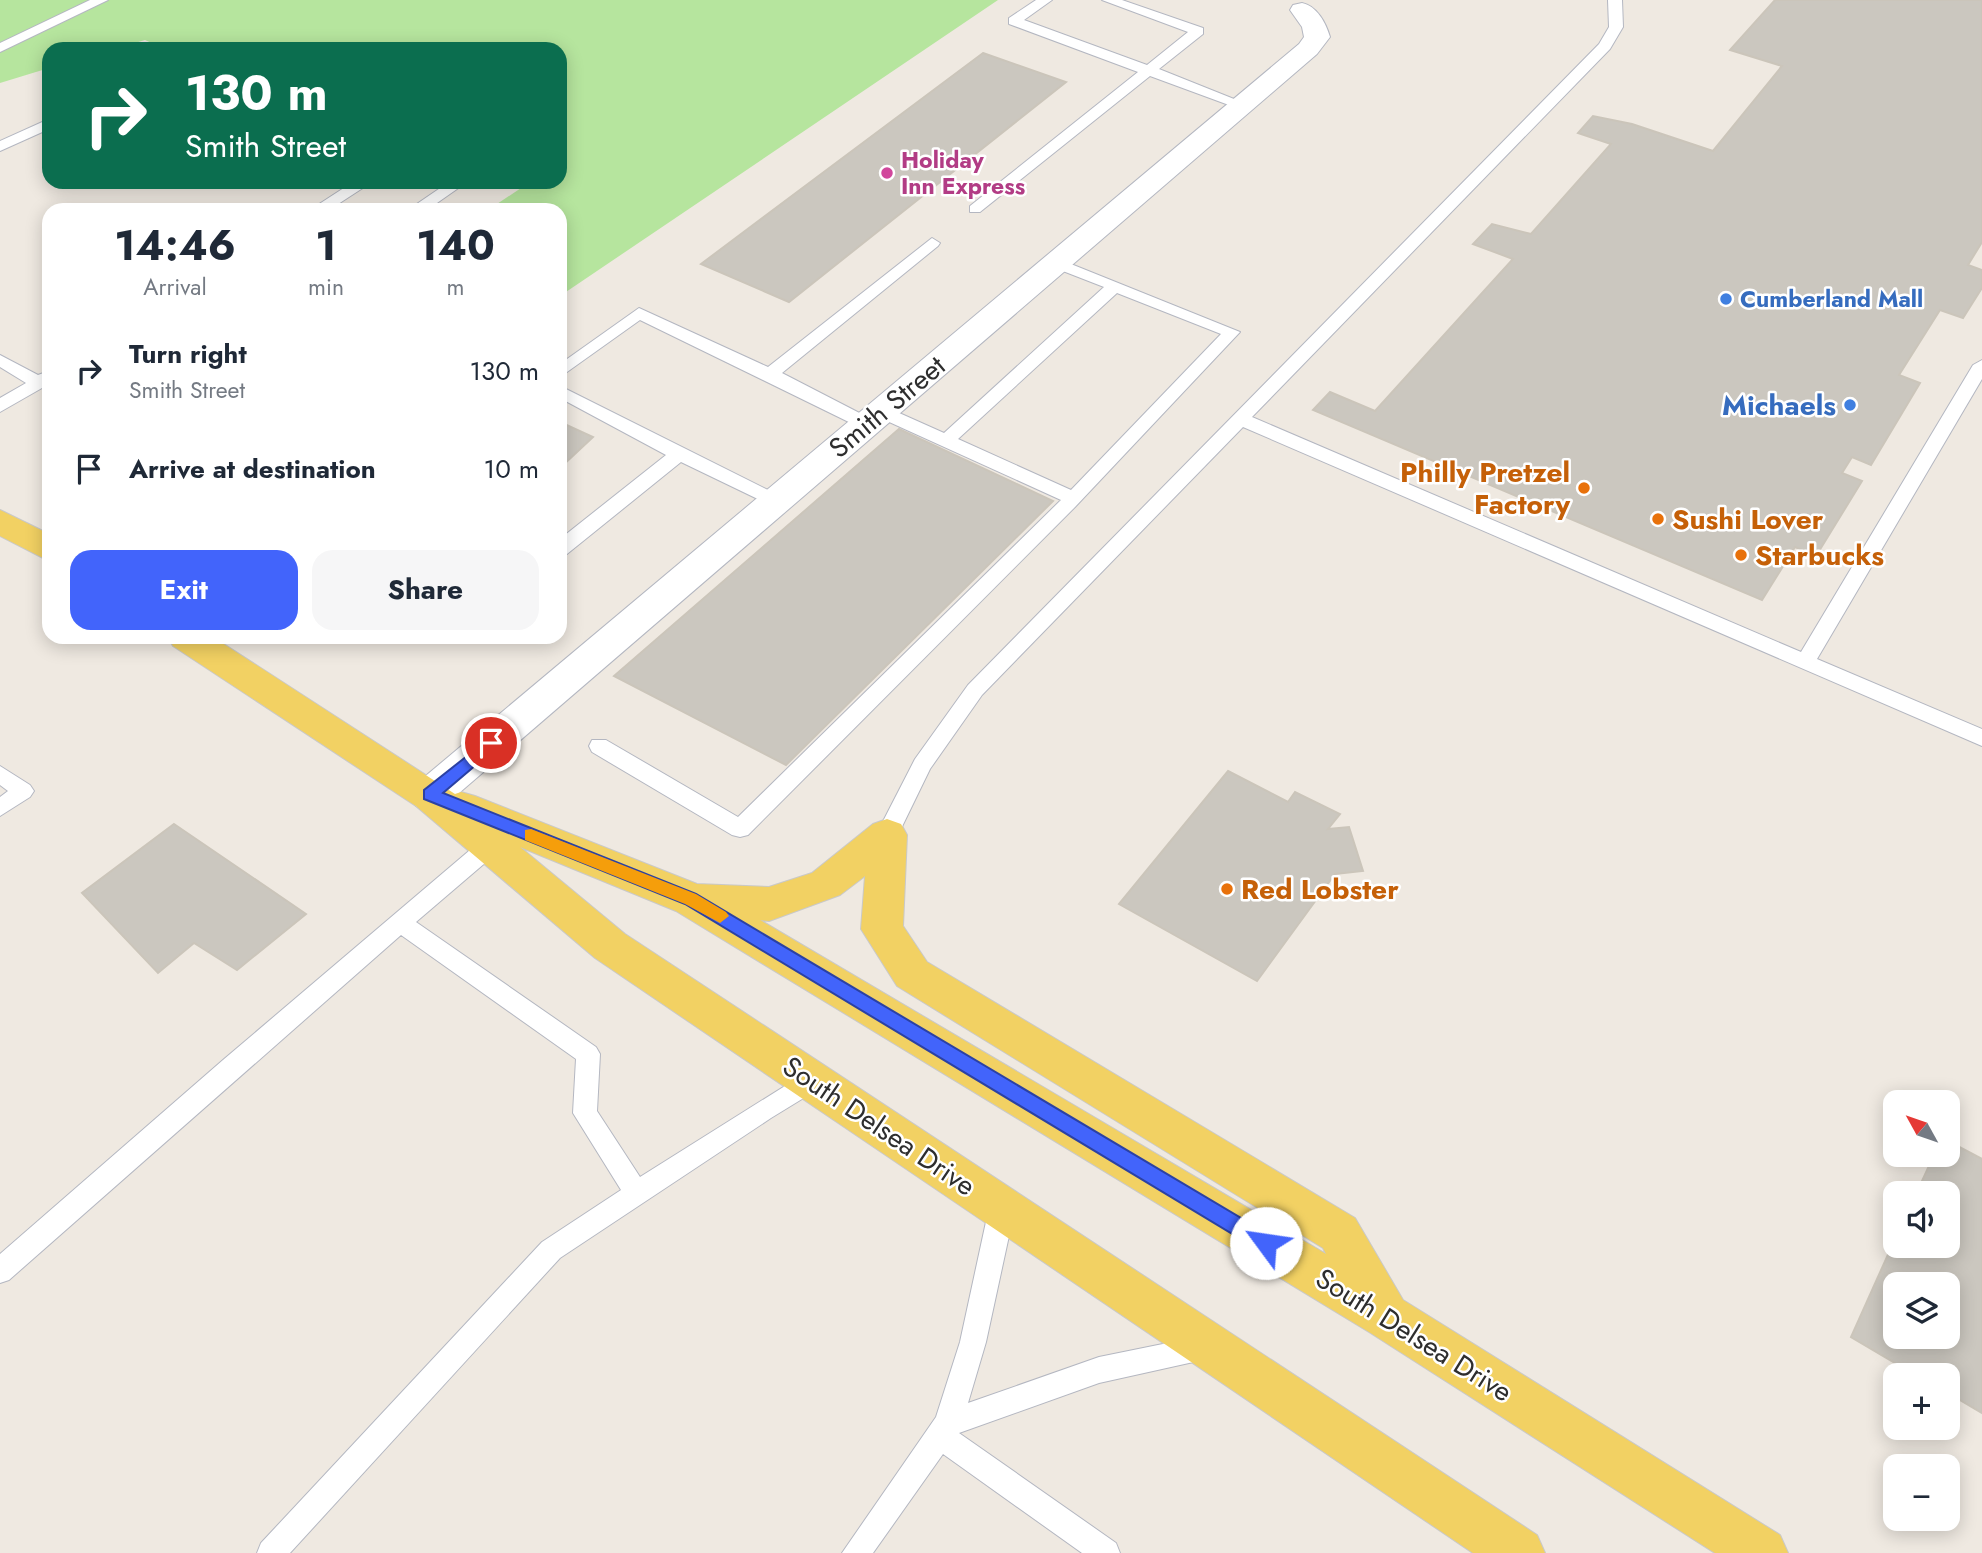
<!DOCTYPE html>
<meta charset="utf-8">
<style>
:root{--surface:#fff;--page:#f6f6f7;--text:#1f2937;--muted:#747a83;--accent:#4264fb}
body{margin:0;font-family:Jost,sans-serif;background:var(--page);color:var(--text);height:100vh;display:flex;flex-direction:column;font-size:26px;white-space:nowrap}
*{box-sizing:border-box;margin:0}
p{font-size:23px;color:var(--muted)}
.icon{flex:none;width:38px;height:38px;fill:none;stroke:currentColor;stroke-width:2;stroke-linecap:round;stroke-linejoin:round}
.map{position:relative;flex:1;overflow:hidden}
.panel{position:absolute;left:42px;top:203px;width:525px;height:441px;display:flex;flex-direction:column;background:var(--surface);border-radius:21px;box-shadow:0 4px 18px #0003}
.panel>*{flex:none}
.banner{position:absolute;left:42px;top:42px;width:525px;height:147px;border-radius:21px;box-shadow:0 4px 18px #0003;background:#0b6e4f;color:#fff;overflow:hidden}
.needle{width:46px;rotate:310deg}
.buttons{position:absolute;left:1883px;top:1090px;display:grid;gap:14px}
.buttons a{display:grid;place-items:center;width:77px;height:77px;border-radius:14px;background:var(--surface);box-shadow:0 4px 18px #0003;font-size:35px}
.pin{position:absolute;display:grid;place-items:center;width:60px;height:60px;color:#fff;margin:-30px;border:4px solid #fff;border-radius:50%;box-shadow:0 2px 7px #0007}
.me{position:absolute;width:77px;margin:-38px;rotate:301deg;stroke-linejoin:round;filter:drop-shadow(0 0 5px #0008)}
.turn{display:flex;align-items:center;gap:24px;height:147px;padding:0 28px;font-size:32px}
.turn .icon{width:91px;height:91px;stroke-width:2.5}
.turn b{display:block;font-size:49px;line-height:60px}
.eta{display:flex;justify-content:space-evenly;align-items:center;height:119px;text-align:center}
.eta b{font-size:42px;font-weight:700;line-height:49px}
.action{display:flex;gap:14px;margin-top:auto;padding:14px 28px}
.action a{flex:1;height:80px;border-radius:21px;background:var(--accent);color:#fff;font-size:28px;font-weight:700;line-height:80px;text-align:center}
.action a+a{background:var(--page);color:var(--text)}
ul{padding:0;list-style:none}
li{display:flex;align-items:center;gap:21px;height:98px;padding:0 28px}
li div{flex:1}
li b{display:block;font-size:26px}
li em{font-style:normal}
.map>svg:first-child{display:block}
.green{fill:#b6e59e}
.building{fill:#cbc7bf;stroke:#cbc5ba;stroke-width:2;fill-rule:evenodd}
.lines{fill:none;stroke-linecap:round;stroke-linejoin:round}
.service-casing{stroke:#b4b7c1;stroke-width:2}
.minor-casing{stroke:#b4b7c1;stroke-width:2}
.primary-casing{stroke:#c9c9c9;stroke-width:2}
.service{fill:#fff;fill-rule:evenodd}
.minor{fill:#fff;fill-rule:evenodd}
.primary{fill:#f2d163;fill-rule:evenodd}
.route{fill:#4264fb;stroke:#2b41a3;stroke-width:2}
.slow{fill:#f59e0b}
.hotel-dot{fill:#d1479c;stroke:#fff;stroke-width:2.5}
.shop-dot{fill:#3f7fe0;stroke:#fff;stroke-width:2.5}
.food-dot{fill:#e8710a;stroke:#fff;stroke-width:2.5}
.labels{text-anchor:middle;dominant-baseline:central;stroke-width:5;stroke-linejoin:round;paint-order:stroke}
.far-hotel-label{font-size:23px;font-weight:bold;fill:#b23c85;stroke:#fff;text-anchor:start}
.far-shop-label{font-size:23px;font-weight:bold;fill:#366cbe;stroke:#fff;text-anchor:start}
.shop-label{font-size:28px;font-weight:bold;fill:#366cbe;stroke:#fff;text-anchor:end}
.street-label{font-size:28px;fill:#2e2e2e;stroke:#fff}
.food-label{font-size:28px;font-weight:bold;fill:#c56008;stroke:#fff;text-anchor:start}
</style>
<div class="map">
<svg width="1982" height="1553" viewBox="0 0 1982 1553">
<rect width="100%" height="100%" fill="#efe9e1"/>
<path class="green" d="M0,0H998L560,296V210H488L530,182H560V162L563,160L560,150V49H165L145,40L115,49H49V68L0,83Z"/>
<path class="building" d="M1775,0H1982V242L1968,265L1982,270V288L1963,318L1940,310L1899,375L1920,383L1871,465L1852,457L1842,473L1862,481L1816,556L1795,547L1762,600L1313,410L1330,392L1375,411L1513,259L1473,244L1492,224L1531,234L1611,144L1578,133L1593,116L1632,124L1713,151L1782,66L1730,50Z
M983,53L1066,82L789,302L701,264Z
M560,422L593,437L560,468Z
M899,429L1053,501L786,765L614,676Z
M1228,771L1288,802L1295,792L1340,814L1328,829L1349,827L1363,871L1335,874L1257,981L1119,904Z
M174,824L306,914L237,970L194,943L158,973L82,893Z
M1948,1141L1982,1159V1413L1948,1393V1376H1917L1851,1337L1895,1239V1246H1948V1194H1916L1934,1155H1948ZM1895,1284H1948V1337H1895Z"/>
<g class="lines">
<defs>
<path id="service" d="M90,0H108L0,52V43Z
M1036,0H1052L1024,20L1147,65L1188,32L1102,0H1122L1203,28V34L1159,69L1249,105L1247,108H1237L1150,76L980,212H970V206L1138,72L1009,24V18Z
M1608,0H1622L1623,27L1610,49L1252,417L1801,652L1973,365L1982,360V379L1817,659L1982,729V746L1243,427L982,695L930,769L895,841L887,843L879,841L876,835L915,759L968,685L1599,44L1609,27Z
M49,119V129L0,151V141Z
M353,182H372L329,210H310Z
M449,182H467L427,210H408Z
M932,238L940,243L938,246L782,373L873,420L876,424L873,428H861L640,320L560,377V364L639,308L768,367Z
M1056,258L1240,332L1075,507L748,835L740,837L732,835L592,752L589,746L592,740H606L738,817L1061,500L876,416L873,412L876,408H888L944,433L1104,287L1050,266V260ZM1117,293L1221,334L1071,490L958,439Z
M0,355L38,375L49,371V384L0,412V398L26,383L0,367Z
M560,386L782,497L785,501L782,505H770L681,462L567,554L560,555V539L666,455L560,398Z
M0,766L30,785L34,791L30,797L0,816V797L8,791L0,785Z
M491,836L499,839L502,845L499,851L416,922L596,1047L600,1054L597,1111L640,1177L804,1074L812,1071L820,1074L824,1081L820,1088L771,1118L560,1258L290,1553H257L261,1543L542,1242L621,1190L573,1113L576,1059L401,935L9,1280L0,1283V1254L223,1060L483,839Z
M1002,1196L1011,1200L1015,1208L986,1342L968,1403L1099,1357L1207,1335L1216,1339L1220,1348L1216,1357L1099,1383L959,1433L1116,1543L1120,1553H1082L943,1454L873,1553H842L936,1417L960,1342L989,1208L993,1200Z"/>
<path id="minor" d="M1302,3C1317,6 1326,23 1330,37L1317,54L444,806L430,810L416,806L411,795L416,784L1299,44L1304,37L1302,27L1290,10L1293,5Z"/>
<path id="primary" d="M0,510L49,534V561L0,536Z
M168,637H213L455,794L461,792L475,796L697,884L769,887L812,873L873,824L887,819L901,824L907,835L903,926L927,962L1355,1218L1403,1300L1780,1535L1788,1553H1715L1369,1332L676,911L520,847L625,934L1537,1535L1545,1553H1473L595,958L416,806L173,646ZM865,876L861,929L897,986L1323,1248L1326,1254L760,920L769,921L840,895Z"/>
</defs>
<use href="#service" class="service-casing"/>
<use href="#minor" class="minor-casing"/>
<use href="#primary" class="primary-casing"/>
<use href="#service" class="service"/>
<use href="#minor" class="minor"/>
<use href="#primary" class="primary"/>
</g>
<path class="route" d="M491,737L497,739V747L443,793L696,894L1273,1237L1276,1243L1273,1250L1266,1252L1259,1250L685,904L424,799V790Z"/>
<path class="slow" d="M531,829L696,894L726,912L729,916L720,923L685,904L525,840V830Z"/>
<circle class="hotel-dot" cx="887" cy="173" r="7"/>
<g class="shop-dot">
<circle cx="1726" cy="299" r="7"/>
<circle cx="1850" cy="405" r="7"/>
</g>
<g class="food-dot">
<circle cx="1584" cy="488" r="7"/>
<circle cx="1658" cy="519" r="7"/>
<circle cx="1741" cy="555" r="7"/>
<circle cx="1227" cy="889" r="7"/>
</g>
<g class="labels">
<g class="far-hotel-label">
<text x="901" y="160">Holiday<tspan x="901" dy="26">Inn Express</tspan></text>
</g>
<g class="far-shop-label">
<text x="1740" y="299">Cumberland Mall</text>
</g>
<g class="shop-label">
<text x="1836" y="405">Michaels</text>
</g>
<g class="street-label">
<text transform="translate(887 407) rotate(-40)">Smith Street</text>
<text transform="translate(879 1126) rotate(34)">South Delsea Drive</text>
<text transform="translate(1414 1335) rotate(32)">South Delsea Drive</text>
</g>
<g class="food-label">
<text x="1570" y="472" text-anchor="end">Philly Pretzel<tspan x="1570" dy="32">Factory</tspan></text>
<text x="1672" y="519">Sushi Lover</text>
<text x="1755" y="555">Starbucks</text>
<text x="1241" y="889">Red Lobster</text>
</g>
</g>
</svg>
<div class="buttons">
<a><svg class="needle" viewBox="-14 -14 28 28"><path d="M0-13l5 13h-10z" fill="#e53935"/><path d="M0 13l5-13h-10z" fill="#747a83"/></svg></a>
<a><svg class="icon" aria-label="sound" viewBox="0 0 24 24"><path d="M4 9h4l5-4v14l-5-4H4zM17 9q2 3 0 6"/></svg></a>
<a><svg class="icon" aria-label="layers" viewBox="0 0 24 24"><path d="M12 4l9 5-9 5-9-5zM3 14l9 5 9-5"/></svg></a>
<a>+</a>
<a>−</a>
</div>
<div class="pin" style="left:491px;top:743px;background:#d93025"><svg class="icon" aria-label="arrive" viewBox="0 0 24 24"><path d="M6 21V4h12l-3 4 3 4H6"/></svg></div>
<svg class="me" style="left:1266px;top:1243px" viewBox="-20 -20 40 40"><circle r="19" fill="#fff"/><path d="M0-13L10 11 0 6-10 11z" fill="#4264fb"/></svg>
<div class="banner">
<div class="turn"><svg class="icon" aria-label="right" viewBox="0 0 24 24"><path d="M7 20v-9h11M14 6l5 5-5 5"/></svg><div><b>130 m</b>Smith Street</div></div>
</div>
<section class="panel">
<div class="eta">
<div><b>14:46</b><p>Arrival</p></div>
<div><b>1</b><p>min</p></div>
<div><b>140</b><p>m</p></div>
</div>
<ul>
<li><svg class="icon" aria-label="right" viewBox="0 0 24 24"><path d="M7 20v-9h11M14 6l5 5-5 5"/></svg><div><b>Turn right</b><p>Smith Street</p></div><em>130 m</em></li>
<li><svg class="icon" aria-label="arrive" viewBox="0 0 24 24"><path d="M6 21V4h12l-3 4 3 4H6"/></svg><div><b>Arrive at destination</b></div><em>10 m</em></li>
</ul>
<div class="action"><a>Exit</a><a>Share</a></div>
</section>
</div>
